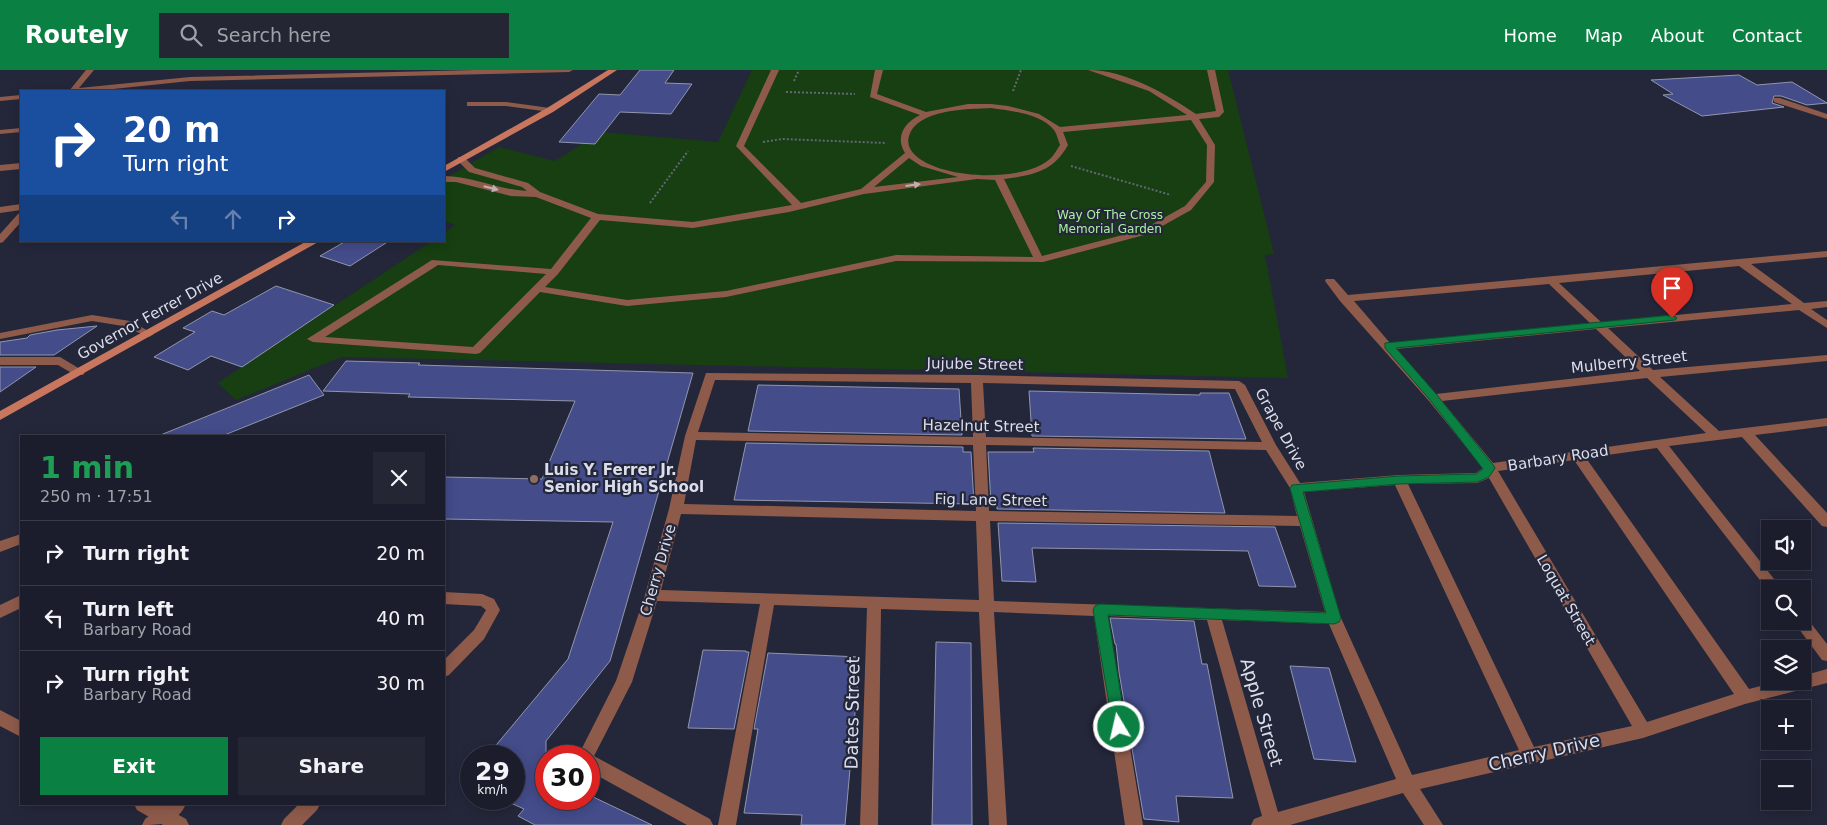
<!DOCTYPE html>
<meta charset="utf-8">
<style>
:root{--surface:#1b1d2c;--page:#242634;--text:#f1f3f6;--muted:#a0a2a9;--line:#393b48;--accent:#0b8043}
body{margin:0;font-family:"DejaVu Sans",sans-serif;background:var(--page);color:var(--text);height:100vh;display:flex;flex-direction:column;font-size:19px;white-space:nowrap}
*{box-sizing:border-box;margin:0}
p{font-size:16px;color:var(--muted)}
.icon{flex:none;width:28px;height:28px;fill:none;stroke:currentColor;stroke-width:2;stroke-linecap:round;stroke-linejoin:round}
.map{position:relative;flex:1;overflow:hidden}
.details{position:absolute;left:20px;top:365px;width:425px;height:370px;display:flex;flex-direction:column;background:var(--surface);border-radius:0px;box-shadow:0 2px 12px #0003,0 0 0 1px var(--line)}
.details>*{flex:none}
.hud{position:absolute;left:20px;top:20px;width:425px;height:152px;border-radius:0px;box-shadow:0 2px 12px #0003,0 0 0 1px var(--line);background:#1a4fa0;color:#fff;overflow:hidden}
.fabs{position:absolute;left:1761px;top:450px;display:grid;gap:10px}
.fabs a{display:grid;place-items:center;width:50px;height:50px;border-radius:0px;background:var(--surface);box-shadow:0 2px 12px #0003,0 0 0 1px var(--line);font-size:25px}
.speed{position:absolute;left:460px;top:675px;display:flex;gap:10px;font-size:25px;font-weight:700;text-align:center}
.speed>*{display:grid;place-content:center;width:65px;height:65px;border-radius:50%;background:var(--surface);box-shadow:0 2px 12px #0003,0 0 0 1px var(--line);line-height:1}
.speed small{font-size:12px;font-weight:400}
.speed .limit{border:8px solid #d22;background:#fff;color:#111}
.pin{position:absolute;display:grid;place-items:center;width:42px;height:42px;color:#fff;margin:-51px -21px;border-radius:50% 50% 50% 0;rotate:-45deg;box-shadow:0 0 5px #0007}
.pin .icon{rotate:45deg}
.me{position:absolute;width:55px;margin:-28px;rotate:351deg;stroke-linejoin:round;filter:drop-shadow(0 0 4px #0008)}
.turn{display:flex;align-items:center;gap:18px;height:105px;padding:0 20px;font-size:22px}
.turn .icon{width:65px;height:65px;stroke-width:2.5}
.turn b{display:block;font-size:35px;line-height:42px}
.lanes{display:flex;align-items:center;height:48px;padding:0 20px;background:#0003;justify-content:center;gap:25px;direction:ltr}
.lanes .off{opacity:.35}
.round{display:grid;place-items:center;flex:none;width:52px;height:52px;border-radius:0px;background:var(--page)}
.head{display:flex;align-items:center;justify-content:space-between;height:85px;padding:0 20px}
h1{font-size:30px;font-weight:700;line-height:38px;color:#1e9e55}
.cta{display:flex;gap:10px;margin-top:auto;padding:10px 20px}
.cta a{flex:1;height:58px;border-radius:0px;background:var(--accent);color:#fff;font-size:20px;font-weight:700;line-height:58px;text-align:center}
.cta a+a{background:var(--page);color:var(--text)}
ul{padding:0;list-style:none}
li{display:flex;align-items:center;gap:15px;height:65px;padding:0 20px;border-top:1px solid var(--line)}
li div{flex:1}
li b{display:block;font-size:19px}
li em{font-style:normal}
header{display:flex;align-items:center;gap:30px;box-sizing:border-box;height:70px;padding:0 25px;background:var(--accent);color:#fff}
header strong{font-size:24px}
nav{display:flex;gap:28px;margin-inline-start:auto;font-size:18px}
.search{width:350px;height:45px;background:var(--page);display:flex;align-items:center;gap:12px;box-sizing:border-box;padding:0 18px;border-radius:0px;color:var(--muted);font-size:19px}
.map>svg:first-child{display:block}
.green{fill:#173f11}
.building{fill:#444c8a;stroke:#9196ad}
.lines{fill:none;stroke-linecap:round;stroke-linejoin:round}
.path{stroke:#646777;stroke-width:2;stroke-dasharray:2 2;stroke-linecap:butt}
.lane{fill:#8e5b4b;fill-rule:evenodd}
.street{fill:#8e5b4b;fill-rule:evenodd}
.secondary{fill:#c8765d;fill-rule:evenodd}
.oneway{fill:#c0b0b2}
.route{fill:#0b8043;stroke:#07532c}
.education-dot{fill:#8d6e63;stroke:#24273a;stroke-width:2}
.labels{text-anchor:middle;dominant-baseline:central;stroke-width:4.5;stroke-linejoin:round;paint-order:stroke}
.far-park-label{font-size:12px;fill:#aaf19e;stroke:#24273a}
.street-label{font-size:15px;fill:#dbdeea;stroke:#24273a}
.poi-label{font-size:15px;font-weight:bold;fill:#dbdeea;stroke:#24273a;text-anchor:start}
.near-street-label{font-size:18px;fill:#dbdeea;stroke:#24273a}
</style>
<header>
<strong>Routely</strong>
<div class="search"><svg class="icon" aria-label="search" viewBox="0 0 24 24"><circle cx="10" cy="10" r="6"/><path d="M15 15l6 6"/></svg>Search here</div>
<nav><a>Home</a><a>Map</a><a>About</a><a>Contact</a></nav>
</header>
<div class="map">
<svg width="1827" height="755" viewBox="0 0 1827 755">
<rect width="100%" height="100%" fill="#24273a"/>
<path class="green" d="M752,0H1228L1274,184L1265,185L1288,308L341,287L236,330L218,313L432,171H444V163L455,155L444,151V109L499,77L555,91L601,62L718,72Z"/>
<path class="building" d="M640,0H674L665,13L692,14L671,44L620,42L595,74L559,72L599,24L620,25Z
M1739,5L1757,15L1792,12L1827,33L1807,35L1781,26H1774L1772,33L1784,37L1702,46L1663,25L1673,24L1651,10Z
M346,171H389L350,196L320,186Z
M276,216L334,235L242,297L211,286L188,300L154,287L195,262L183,258L212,241L224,245Z
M97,256L54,285H0V272L27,268L30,265L57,260Z
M346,291L420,293L418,295L693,303L610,591L546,671V729H589V725L652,755H535L518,746L524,739L502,729H514V686H487L568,589L613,452L444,449V407L542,409L575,331L408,327L410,324L323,321Z
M0,297H36L0,322Z
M309,305L324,325L222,366H158Z
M758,315L959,319L962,365L748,361Z
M1029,321L1200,325V323H1229L1246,369L1032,366Z
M746,373L963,377V382H971L974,434L734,430Z
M1033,378L1209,381L1225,443L997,439V435L991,434L988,382H1034Z
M998,453L1275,457L1296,517L1259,516L1248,481L1197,480L1032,478L1036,512L1002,511Z
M1110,548L1194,551L1202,594H1207L1233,728L1176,726L1179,752L1144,749L1119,602L1116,574H1115Z
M936,572L971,573L972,755H932Z
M703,580L746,581V582H749L734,659L688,658Z
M768,583L860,587L845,755H801L802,745L744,743L758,659H754Z
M1290,596L1329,598L1356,692L1314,689Z"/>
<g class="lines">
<path class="path" d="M794,11L799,0
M1013,21L1021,0
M786,22L855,24
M763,72L782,69L886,73
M1071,96L1171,125
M650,133L688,81"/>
<path class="lane" d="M771,0H779L744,76L801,133L861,119L905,83C895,67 904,53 920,45L870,27L875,0H883L877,24L926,42L968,34H991L1008,36L1039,44L1060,57L1187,45L1149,21L1088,0C1126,0 1166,24 1196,44L1216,41L1207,0H1215L1224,42L1219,47L1199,49L1215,75L1214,112L1191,140L1148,164L1043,192L896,191L726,227L627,236L540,222L480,283L476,284L313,272L307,269L432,190L551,199L591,148L536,127L511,126L456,112H444V106C472,106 499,120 527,121L522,117L469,102L458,91V87H464L475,98L528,113L540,122L598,144L693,152L792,135L736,76ZM991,38C1011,41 1040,43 1054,60C1057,64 1058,70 1060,75C1057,79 1055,84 1051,88C1025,113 939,110 914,84C909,79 907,72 909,66C917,39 968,39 991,38ZM1191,50L1207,75L1206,112L1185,136L1142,160L1042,186L1004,109C1033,105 1053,102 1068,75L1063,62ZM909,88L921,96L958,107L874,117ZM977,109L995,110L1033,187L896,185L726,221L627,230L545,217L558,204L600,150L693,158L789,142L864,124ZM438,195L546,204L473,277L325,267Z
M467,32H506L550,38L554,40L550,42L506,36H467Z
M92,245L130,251L154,264L149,267L123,256L92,251L0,269V263Z
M0,287H60L85,302L83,305H75L58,295H0Z
M21,464V474L0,482V471Z
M444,522L482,524L494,529L500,540L484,569L449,605L444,607V590L474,560L486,540L481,536L444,534Z
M21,525V538L0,548V535Z
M164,734H186C177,754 161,755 142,755L145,749Z
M299,734H320L317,740L302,755H281L284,749Z"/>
<path class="street" d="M86,0H94L79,18L190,7L475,0H573L569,2L190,11L94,21H69Z
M21,25V29L0,31V27Z
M1774,28H1780L1827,44V49L1774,32Z
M21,58V62L0,64V60Z
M21,93V99L0,101V95Z
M21,134V140L0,143V137Z
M21,143V152L3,172L0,173V164L18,144Z
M1827,181V187L1751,194L1804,233L1827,231V237L1811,239L1827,250V258L1799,240L1608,258L1653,300L1827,285V291L1660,307L1719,361L1827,348V356L1755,365L1827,443V457L1822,456L1742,367L1669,376L1782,519H1770V523L1657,378L1586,388L1749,619L1780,611H1802V606L1827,599V613L1745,634L1643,668L1420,719L1443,755H1424L1403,723L1290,755H1251L1254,749L1262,746L1207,550L1108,546L1143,755H1125L1094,546L994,542L1007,755H989L979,542L881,539L878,755H860L867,538L774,535L736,755H718L760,534L657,531L632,612L594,686L710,749L713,755H687L589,701V686H578L616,611L645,525L669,439L685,366L706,303L977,305L1239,311L1245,315L1276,375L1300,413L1399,405L1476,403L1483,398L1429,331L1340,231L1325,211L1326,209H1334L1348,225ZM1739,196L1792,234L1601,252L1559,213ZM1549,214L1590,253L1390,273L1354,231ZM1596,259L1640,301L1436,324L1396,279ZM1647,308L1706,363L1493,393L1442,331ZM715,310L971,313L973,367L698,362ZM983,313L1235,319L1262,372L986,367ZM696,370L973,375L976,441L684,434ZM986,375L1266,380L1290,418L1297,446L989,441ZM1574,390L1734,624L1647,652L1498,401ZM1489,408L1632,656L1534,677L1408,414L1477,413ZM1395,415L1519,680L1412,705L1341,548L1304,422ZM681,444L976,451L979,530L661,520ZM990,451L1300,456L1325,542L994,531ZM1222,550L1329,554L1396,709L1278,742Z
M1802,545L1806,547L1827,574V591L1822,590L1796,555L1794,551H1802Z
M0,640L21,651V667L0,656Z
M134,734H159L186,749L189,755H163L137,740Z"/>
<path class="secondary" d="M608,0H617L553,42L444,102V96L547,38Z
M307,171H320L0,350V341Z"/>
</g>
<defs><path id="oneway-solid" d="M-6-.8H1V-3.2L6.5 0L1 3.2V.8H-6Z" transform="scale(1.25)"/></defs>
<g class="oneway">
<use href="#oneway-solid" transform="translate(913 115) rotate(-7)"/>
<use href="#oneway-solid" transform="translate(491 118) rotate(14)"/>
</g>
<path class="route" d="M1672,245L1677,248L1675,250L1396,278L1437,325L1494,396L1495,398L1489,407L1477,412L1399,414L1303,422L1341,548L1339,552L1334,554L1108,545L1126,657L1124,662L1119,664L1114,662L1093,540L1095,536L1100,534L1326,543L1290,418L1292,415L1399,406L1476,404L1483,399L1430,330L1385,278V273Z"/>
<circle class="education-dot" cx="534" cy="409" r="5"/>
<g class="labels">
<g class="far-park-label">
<text x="1110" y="145">Way Of The Cross<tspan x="1110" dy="14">Memorial Garden</tspan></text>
</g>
<g class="street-label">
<text transform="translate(150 246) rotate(-29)">Governor Ferrer Drive</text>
<text transform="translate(1629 292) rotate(-6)">Mulberry Street</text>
<text transform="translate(975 294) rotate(1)">Jujube Street</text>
<text transform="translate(981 356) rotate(1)">Hazelnut Street</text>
<text transform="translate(1281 359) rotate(61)">Grape Drive</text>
<text transform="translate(1558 388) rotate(-9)">Barbary Road</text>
<text transform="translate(991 430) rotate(1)">Fig Lane Street</text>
<text transform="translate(658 500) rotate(-74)">Cherry Drive</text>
<text transform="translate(1566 530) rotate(60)">Loquat Street</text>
</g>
<g class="poi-label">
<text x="544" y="400">Luis Y. Ferrer Jr.<tspan x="544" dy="17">Senior High School</tspan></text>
</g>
<g class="near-street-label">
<text transform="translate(1262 642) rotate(74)">Apple Street</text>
<text transform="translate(852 643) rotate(-89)">Dates Street</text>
<text transform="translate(1544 682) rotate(-13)">Cherry Drive</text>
</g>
</g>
</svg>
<div class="fabs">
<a><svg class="icon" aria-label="sound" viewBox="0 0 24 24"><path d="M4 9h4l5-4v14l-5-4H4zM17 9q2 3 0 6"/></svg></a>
<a><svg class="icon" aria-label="search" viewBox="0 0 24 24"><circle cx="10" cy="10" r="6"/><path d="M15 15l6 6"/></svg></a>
<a><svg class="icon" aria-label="layers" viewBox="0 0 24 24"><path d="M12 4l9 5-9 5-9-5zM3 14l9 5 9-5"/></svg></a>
<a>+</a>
<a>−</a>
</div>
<div class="speed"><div>29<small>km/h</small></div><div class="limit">30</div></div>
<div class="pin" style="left:1672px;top:248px;background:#d93025"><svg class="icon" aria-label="arrive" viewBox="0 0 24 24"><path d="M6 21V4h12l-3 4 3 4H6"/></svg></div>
<svg class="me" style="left:1119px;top:657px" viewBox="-20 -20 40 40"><circle r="17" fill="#0b8043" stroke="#fff" stroke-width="3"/><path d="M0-11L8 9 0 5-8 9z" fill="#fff"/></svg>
<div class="hud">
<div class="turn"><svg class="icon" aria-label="right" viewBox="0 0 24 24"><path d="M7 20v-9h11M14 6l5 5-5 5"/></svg><div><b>20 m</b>Turn right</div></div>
<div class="lanes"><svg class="icon off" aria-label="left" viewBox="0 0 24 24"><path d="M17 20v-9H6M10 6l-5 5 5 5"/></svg><svg class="icon off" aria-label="ahead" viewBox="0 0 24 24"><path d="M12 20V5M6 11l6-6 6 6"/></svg><svg class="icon" aria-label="right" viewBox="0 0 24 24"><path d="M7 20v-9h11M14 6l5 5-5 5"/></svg></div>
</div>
<section class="details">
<div class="head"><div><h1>1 min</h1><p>250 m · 17:51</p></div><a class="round"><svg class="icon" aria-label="close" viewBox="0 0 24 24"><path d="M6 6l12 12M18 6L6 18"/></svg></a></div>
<ul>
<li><svg class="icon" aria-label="right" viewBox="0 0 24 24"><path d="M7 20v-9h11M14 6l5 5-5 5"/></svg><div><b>Turn right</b></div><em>20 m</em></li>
<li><svg class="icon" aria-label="left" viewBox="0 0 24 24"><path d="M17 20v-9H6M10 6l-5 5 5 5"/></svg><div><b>Turn left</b><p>Barbary Road</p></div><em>40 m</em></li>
<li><svg class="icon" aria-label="right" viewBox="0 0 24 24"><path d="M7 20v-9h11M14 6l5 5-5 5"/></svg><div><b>Turn right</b><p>Barbary Road</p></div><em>30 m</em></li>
</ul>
<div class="cta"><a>Exit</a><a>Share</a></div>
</section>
</div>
